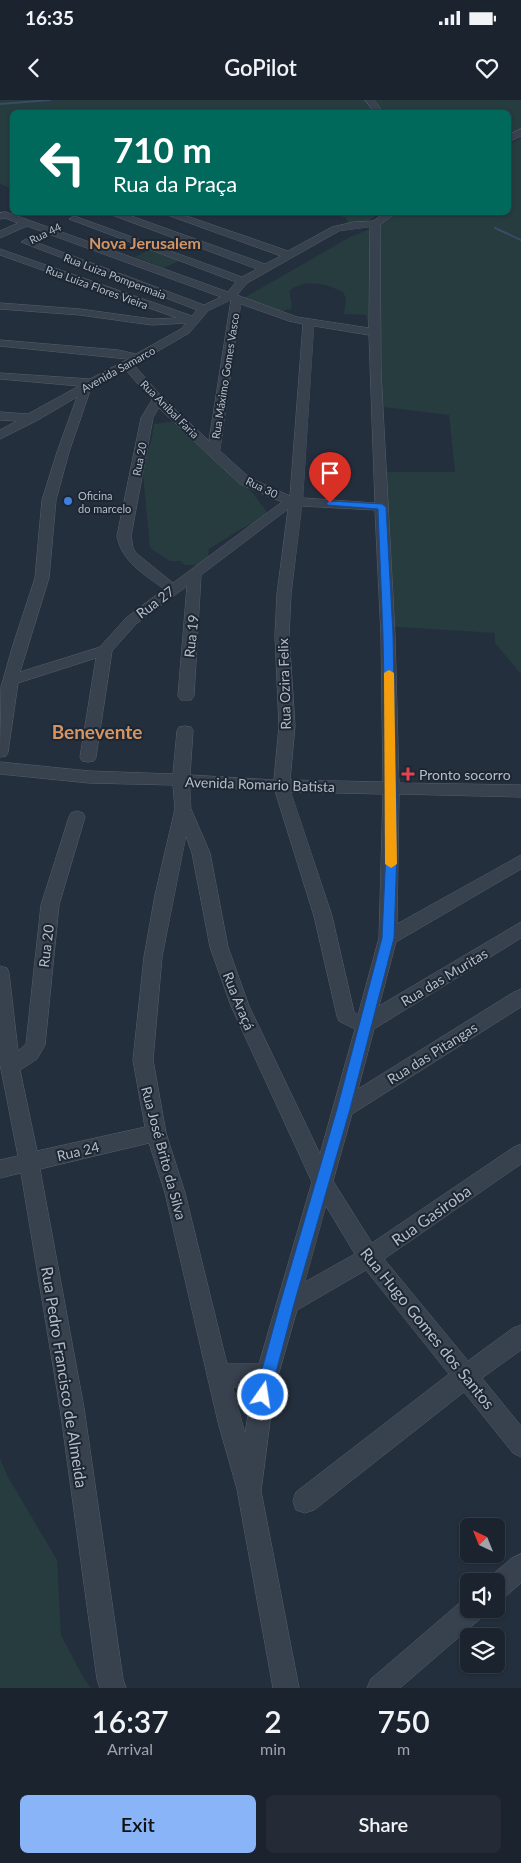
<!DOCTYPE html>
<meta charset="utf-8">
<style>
:root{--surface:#1b232e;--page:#242b36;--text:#f1f3f6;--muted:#a0a4aa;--line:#39404a;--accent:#8ab4f8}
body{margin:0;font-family:Lato,sans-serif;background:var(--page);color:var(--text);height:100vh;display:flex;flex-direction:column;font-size:19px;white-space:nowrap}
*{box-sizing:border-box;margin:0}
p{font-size:16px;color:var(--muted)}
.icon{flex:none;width:28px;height:28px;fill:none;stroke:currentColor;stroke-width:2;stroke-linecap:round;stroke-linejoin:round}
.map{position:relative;height:1588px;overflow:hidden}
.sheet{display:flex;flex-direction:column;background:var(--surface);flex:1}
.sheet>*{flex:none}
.hud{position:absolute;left:10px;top:10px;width:501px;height:105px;border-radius:8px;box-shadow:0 1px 4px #0004,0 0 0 1px var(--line);background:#00695c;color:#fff;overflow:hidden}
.needle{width:32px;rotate:317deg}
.fabs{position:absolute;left:460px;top:1418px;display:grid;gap:10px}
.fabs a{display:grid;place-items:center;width:45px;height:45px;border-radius:8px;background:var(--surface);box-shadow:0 1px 4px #0004,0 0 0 1px var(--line);font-size:25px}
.pin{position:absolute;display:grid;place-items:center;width:42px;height:42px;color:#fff;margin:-51px -21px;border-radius:50% 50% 50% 0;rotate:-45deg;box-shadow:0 0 5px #0007}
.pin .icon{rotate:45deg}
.me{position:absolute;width:55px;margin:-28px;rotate:13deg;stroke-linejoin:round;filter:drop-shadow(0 0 4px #0008)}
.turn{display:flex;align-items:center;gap:18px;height:105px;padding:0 20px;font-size:22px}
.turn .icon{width:65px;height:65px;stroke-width:2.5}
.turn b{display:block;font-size:35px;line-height:42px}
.eta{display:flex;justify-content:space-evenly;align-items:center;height:85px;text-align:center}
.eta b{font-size:30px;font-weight:600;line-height:35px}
.primary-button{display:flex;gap:10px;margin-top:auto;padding:10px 20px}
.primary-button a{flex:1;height:58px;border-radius:8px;background:var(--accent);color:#111;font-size:20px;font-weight:600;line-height:58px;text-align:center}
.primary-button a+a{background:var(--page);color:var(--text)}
.status{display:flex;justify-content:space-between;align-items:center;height:35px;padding:0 25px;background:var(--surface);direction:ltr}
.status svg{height:14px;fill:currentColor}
header{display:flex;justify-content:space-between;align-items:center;height:65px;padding:0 20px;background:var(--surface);font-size:22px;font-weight:600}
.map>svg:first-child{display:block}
.green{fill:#263c3f}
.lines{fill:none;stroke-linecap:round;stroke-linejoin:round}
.stream{stroke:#394c67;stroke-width:2}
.minor-casing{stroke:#565f6c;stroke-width:1}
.minor{fill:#38414e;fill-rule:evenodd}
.route{fill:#1a73e8;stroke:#114b97}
.slow{fill:#f59e0b}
.shop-dot{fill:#3f7fe0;stroke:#1d2633;stroke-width:2}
.health-dot{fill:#e0444e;stroke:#1d2633;stroke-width:2}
.labels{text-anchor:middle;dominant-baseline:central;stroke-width:4;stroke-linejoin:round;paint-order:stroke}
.far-street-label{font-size:11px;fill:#b4bcc9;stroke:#1d2633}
.far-poi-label{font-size:11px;fill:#b4bcc9;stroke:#1d2633;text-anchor:start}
.street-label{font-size:14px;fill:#b4bcc9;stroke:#1d2633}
.poi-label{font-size:14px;fill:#b4bcc9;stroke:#1d2633;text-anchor:start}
.far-district-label{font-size:16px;font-weight:bold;fill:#d59563;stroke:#1d2633}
.near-street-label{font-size:16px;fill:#b4bcc9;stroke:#1d2633}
.district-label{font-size:19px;font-weight:bold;fill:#d59563;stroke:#1d2633}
</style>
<div class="status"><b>16:35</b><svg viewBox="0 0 49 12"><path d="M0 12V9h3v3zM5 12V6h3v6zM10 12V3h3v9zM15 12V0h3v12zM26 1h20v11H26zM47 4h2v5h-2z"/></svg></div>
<header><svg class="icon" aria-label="back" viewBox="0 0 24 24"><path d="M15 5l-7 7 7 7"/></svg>GoPilot<svg class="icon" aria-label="heart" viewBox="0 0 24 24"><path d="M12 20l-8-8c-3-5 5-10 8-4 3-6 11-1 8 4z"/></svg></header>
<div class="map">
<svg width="521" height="1588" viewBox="0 0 521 1588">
<rect width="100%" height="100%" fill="#242f3e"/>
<path class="green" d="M0,0H367L378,12H12V89L0,84Z
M373,0H521V29L509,36V12H383Z
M521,38V574L495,543V533L384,526L377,372H455L449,315L375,306L372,243L366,215L344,214L346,198L343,192C326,184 308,178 290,190C289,197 293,202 291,209L281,211L237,202L350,137L385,123L398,113L509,112V45Z
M330,113H380L363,124L349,129L346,118Z
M151,149L180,160L164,168L135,157Z
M176,321L252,392L270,416L241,429L209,449L207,465H184L181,461H170L150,448L142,364L151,342L154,324Z
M0,1359L8,1377L57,1460L61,1535L83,1577L91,1588H0Z"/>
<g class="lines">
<path class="stream" d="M0,4L50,0
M495,128L521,140"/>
<defs>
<path id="minor" d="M365,0H374L383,12H375Z
M521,29V36L509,42V35Z
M6,112L228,192L236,182L69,119L74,116L77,117L242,177L257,169L104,112H120L265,164L281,156L159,112H175L288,151L332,127L354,122L373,121L386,112H398L380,125L381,272L395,535L399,683L521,685V697L399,694L397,824L521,755V769L396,842L379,906L521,822V838L374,929L358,989L514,892L521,889V907L352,1014L333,1081L372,1143L514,1047L521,1044V1064L384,1159L468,1261L513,1228L521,1225V1250L482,1278L521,1326V1357L513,1353L464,1292L314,1410L305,1413L296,1410L293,1401L296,1392L449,1274L366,1170L297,1210L278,1276L271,1314L261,1391L299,1588H273L237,1389L218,1322L165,1093L149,1043L40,1069L84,1308L123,1579L126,1588H100L97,1579L60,1308L21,1073L0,1078V1060L18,1056L0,964V866L7,868L9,873L18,951L26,944L41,805L69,717L71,713L77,711L83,713L85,717L59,805L45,945L37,959L20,970L37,1051L145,1027L133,960L144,857L155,795L175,709L173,685L89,683L0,674V662L89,671L173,674L177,631L179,627L185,626L191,627L193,631L190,675L274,680L279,626L275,535L277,494L288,409L201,475L194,596L191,600H181L178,596L187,486L136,524L112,551L96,657L94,661L88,662L82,661L80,657L96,558L18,583L8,652L6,656L0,657L1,587L13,545L35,478L42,400L57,352L77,297L36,321L0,339V330L17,321L0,320V312L28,314L79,286L0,279V273L90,279L128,259L0,246V240L118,250L136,254L181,229L186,223L152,225L80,215L0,209V203L80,209L152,219L177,218L0,155V149L192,216L197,210L21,142L26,139L30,140L204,205L221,197L27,126L0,138V131L18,123L5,118L0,119V113ZM370,127L369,228L297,217L237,195L247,183L339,131ZM231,200L209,341L162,297L134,265L189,233L208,211ZM241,204L289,221L303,224L290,396L250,378L220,351ZM314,226L369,235L375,403L303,398ZM125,269L152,300L141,318L117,436C122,462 144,474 164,489L126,518L100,547L20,572L49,478L56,400L69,352L91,288ZM159,308L240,384L282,402L173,483L136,453L133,448L131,436L153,318ZM302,406L375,410L381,535L383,682L290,680L295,626L289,535L291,494ZM190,686L275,691L314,816L337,916L339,921L355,929L320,1054L249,906L228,847L210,753L191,709ZM291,692L383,694L379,838L358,915L354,912L332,816ZM186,736L192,753L210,847L231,906L312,1082L259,1264H227L185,1093L166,1033L153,960L162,857ZM326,1106L355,1154L305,1182ZM233,1287H253L245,1333Z
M521,1454V1483L505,1497L496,1501V1481H486L487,1479L512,1458Z
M469,1498V1509H485L481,1518L400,1588H367L371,1579L463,1500Z"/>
</defs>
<use href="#minor" class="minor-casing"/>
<use href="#minor" class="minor"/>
</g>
<path class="route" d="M330,401L382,404L386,407L393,535L396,688L397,751L394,838L350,1009L294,1204L270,1295L268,1300L263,1303L258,1300L255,1295L280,1204L337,1009L382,838L386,751V688L383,535L378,409L327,405V402Z"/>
<path class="slow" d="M389,570L394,573L397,764L391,768L385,764L384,573Z"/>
<circle class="shop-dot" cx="68" cy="401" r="5"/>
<path class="health-dot" d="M405.5 666.5h5v5h5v5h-5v5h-5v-5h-5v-5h5z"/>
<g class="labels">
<g class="far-street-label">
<text transform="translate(45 133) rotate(-26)">Rua 44</text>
<text transform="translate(115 176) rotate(21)">Rua Luiza Pompermaia</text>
<text transform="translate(97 187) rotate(20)">Rua Luiza Flores Vieira</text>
<text transform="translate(118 269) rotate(-29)">Avenida Samarco</text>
<text transform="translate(225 276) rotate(-81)">Rua Máximo Gomes Vasco</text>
<text transform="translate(170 309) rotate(45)">Rua Anibal Faria</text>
<text transform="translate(139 359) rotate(-79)">Rua 20</text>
<text transform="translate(262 387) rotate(26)">Rua 30</text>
</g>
<g class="far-poi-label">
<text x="78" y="395">Oficina<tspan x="78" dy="13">do marcelo</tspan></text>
</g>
<g class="street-label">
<text transform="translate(155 502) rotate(-37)">Rua 27</text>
<text transform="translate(191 536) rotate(-84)">Rua 19</text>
<text transform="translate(284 584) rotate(-92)">Rua Ozira Felix</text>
<text transform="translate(260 684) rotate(2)">Avenida Romario Batista</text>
<text transform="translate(46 846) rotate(-83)">Rua 20</text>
<text transform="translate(444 877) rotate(-31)">Rua das Muritas</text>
<text transform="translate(239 901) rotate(68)">Rua Araçá</text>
<text transform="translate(432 953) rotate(-32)">Rua das Pitangas</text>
<text transform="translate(78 1051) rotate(-13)">Rua 24</text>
<text transform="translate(164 1053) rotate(75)">Rua José Brito da Silva</text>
</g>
<g class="poi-label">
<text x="419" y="674">Pronto socorro</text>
</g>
<g class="far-district-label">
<text x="145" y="142">Nova Jerusalem</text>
</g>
<g class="near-street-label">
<text transform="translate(431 1115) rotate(-35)">Rua Gasiroba</text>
<text transform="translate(428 1228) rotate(51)">Rua Hugo Gomes dos Santos</text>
<text transform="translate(65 1277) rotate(81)">Rua Pedro Francisco de Almeida</text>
</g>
<g class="district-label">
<text x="97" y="631">Benevente</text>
</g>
</g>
</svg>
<div class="fabs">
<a><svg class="needle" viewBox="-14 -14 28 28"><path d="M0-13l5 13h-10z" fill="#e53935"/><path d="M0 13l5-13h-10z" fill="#a0a4aa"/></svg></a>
<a><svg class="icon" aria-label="sound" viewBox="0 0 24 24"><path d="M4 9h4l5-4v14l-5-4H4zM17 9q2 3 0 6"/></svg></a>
<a><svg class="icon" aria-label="layers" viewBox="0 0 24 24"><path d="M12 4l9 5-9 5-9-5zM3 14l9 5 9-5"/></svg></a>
</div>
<div class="pin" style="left:330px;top:403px;background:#d93025"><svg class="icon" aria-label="arrive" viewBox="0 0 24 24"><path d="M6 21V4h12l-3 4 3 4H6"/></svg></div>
<svg class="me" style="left:263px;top:1295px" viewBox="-20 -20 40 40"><circle r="17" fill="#1a73e8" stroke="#fff" stroke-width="3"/><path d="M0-11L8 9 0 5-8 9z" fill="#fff"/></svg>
<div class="hud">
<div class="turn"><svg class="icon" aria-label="left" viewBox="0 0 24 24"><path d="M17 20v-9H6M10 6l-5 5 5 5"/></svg><div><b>710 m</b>Rua da Praça</div></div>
</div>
</div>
<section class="sheet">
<div class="eta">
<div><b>16:37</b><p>Arrival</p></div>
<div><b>2</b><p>min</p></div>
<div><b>750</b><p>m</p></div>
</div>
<div class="primary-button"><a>Exit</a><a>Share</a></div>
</section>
